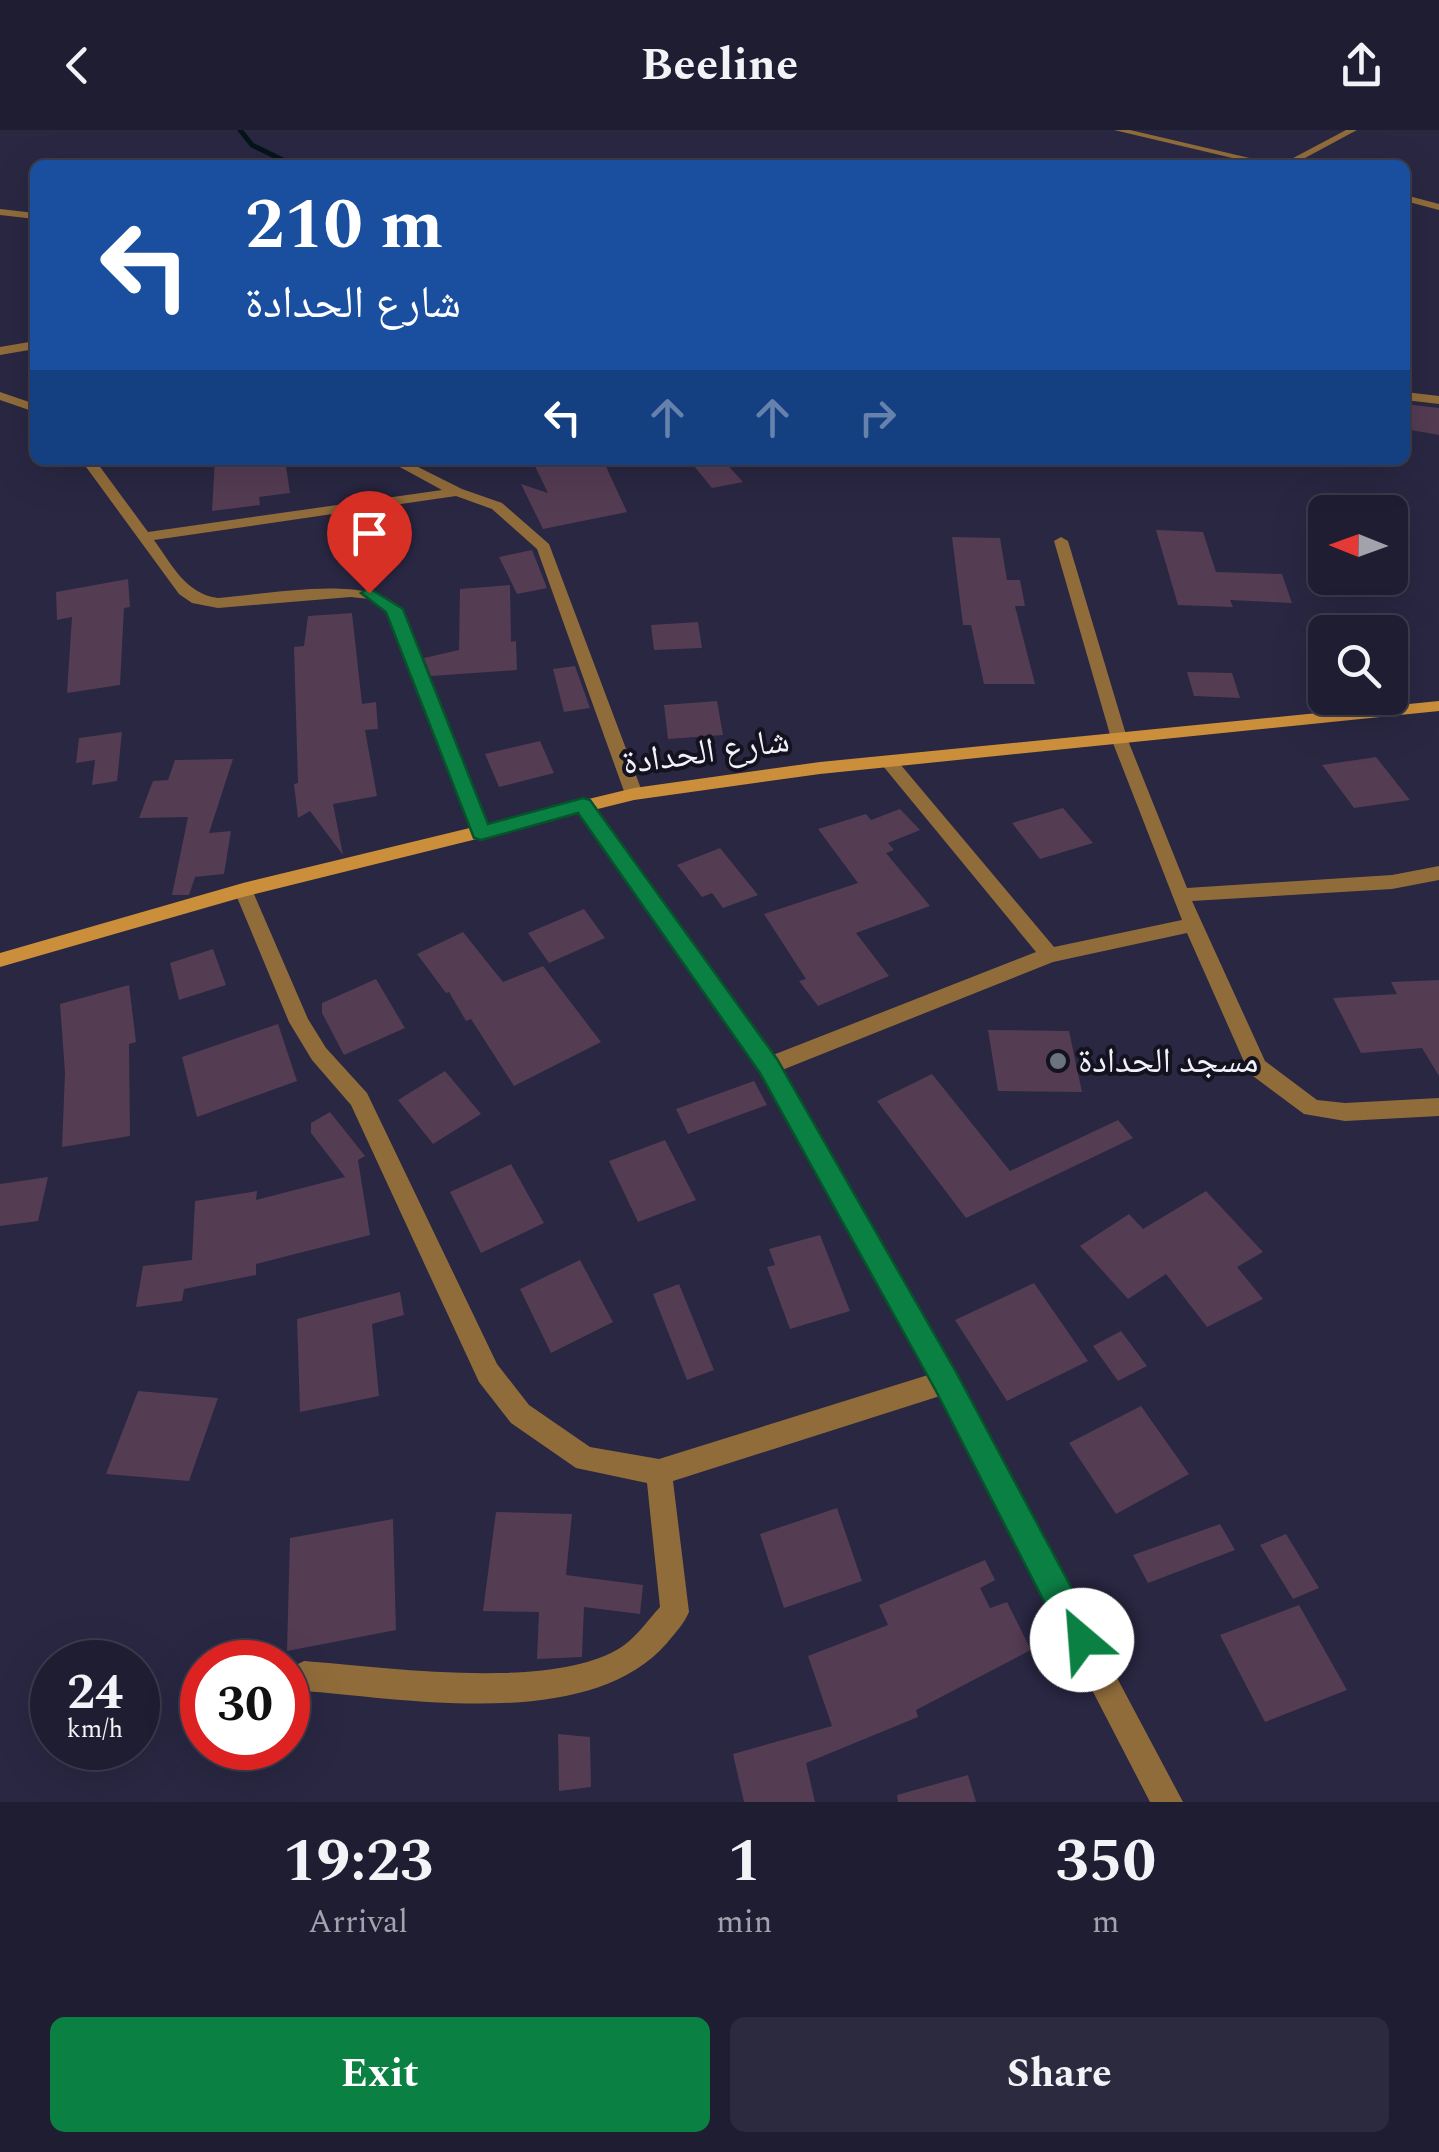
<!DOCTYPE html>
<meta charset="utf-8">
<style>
:root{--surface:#1f1d32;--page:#2c2a3e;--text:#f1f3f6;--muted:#a1a2ac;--line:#3c3b4d;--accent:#0b8043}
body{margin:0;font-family:Spectral,"Noto Naskh Arabic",serif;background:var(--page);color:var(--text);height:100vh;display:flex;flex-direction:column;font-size:38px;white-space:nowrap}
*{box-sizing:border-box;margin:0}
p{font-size:32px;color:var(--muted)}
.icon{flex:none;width:55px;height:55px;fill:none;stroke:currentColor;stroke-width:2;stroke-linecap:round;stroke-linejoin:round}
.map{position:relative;height:1672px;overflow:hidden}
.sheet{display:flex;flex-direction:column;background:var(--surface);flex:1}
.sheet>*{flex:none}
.banner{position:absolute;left:30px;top:30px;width:1380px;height:305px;border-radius:15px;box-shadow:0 10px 40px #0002,0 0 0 2px var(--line);background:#1a4fa0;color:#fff;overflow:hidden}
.needle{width:65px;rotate:271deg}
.tools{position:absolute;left:1308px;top:365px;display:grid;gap:20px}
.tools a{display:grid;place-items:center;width:100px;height:100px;border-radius:15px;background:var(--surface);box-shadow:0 10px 40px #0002,0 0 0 2px var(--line);font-size:50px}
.speed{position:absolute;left:30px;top:1510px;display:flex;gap:20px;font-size:50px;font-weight:700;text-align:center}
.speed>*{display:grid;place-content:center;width:130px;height:130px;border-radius:50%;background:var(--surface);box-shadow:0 10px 40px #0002,0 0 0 2px var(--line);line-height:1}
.speed small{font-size:25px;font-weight:400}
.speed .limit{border:15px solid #d22;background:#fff;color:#111}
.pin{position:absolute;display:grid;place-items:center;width:85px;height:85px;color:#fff;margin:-102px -42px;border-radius:50% 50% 50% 0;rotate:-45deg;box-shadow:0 0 10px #0007}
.pin .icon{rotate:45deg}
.me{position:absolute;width:110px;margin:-55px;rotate:333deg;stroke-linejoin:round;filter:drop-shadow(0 0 8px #0008)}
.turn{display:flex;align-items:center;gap:35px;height:210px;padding:0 50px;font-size:45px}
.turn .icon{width:130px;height:130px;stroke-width:2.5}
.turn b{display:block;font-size:70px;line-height:85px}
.lanes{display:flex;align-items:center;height:95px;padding:0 50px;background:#0003;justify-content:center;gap:50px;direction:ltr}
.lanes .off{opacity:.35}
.eta{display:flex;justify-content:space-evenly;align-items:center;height:170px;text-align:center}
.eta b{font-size:60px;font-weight:700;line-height:70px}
.action{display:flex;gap:20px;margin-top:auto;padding:20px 50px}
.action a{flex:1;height:115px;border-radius:15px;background:var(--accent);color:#fff;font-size:40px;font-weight:700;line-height:115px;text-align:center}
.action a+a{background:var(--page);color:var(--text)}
header{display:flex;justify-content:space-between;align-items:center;height:130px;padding:0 50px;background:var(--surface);font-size:45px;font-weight:700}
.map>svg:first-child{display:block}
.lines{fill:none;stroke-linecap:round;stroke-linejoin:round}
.stream{stroke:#041418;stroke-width:5}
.building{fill:#543c53}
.street{fill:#916c3b;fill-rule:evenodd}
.secondary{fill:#cb8f3b;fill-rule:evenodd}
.route{fill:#0b8043;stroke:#07532c;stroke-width:2.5}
.worship-dot{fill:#6b7280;stroke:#13121e;stroke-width:4}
.labels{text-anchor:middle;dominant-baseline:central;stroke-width:8;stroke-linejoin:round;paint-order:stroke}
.street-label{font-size:35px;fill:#f1f1fc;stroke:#13121e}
.poi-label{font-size:35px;fill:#f1f1fc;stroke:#13121e;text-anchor:start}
</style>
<header><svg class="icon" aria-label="back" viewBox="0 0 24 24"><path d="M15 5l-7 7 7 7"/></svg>Beeline<svg class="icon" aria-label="share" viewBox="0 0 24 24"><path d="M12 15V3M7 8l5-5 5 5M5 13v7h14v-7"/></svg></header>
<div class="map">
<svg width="1439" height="1672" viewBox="0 0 1439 1672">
<rect width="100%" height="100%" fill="#292742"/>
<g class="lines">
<path class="stream" d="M240,0L252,15L293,35"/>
</g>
<path class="building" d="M1405,274L1439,278V305L1405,299Z
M215,330H285L290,363L259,367L260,375L212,381Z
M532,330H603L627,382L543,399L521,354L548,363Z
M723,330L743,352L712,358L694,336Z
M1156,400L1203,402L1216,442L1282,444L1292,473L1230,470L1233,477L1178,475Z
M952,407L1000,408L1007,450H1020L1025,476H1015L1035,554H984L971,495H963Z
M532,420L547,458L517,464L499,427Z
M128,449L130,477L124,478L120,555L67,563L72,487L57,490L56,462Z
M510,455L511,512L516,511L517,540L431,546L424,528L459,520L460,459Z
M352,483L362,574L376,572L378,599L365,600L377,666L333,674L343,725L310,681L298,688L294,654L298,653L294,517L304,516L308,486Z
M698,492L702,518L654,520L651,495Z
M575,536L590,578L564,582L553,539Z
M1187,542L1232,543L1240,568L1194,566Z
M717,571L723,605L668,609L664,575Z
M122,602L117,651L92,655L95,630L76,633L79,608Z
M540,611L554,643L499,657L485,624Z
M1376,627L1410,670L1354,678L1322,635Z
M233,629L209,703L231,701L224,744L195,747L189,765H172L188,687L139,688L153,651L168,650L175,630Z
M1063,678L1093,713L1040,729L1012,693Z
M900,679L920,700L888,713L894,720L886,723L930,776L856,803L889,846L818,876L799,851L806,849L764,784L858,753L818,699L866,684L871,690Z
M720,718L758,765L723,778L712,763L702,767L677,735Z
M584,779L605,808L549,833L528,803Z
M463,802L503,852L543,836L601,912L514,956L471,889L466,891L449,862L446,863L417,824Z
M213,819L226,855L179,870L170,833Z
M376,849L405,898L344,925L322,883V873Z
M1439,850V946L1422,918L1361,923L1333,868L1397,864L1391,852Z
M129,855L136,912L129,914L130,1006L62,1017L65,942L60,874Z
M278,894L297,951L197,987L182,927Z
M988,900L1069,901L1082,962L998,961Z
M445,941L481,984L433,1014L398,970Z
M932,944L1010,1041L1118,990L1133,1008L966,1088L877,971Z
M754,951L767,975L688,1004L676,979Z
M330,982L365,1026L358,1030L370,1105L256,1134V1145L184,1159L182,1171L136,1177L143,1136L192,1130L195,1071L257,1061L256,1070L345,1047L311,1003V993Z
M665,1010L696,1070L638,1092L609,1031Z
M511,1034L544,1093L481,1123L450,1062Z
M48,1047L38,1091L0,1096V1054Z
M1206,1061L1263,1122L1237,1137L1263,1169L1207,1197L1166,1144L1128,1169L1080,1116L1129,1084L1143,1099Z
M820,1105L850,1181L790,1199L767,1137L775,1135L769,1119Z
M580,1130L613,1192L551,1223L520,1159Z
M1034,1153L1088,1231L1007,1271L955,1190Z
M679,1154L714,1240L687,1250L653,1164Z
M400,1162L404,1185L372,1194L379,1266L300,1282L297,1189Z
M1121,1201L1147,1236L1118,1251L1093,1216Z
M138,1261L218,1268L189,1351L106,1344Z
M1141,1276L1189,1344L1116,1384L1069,1313Z
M837,1378L862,1451L784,1478L760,1404Z
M496,1382L572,1384L566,1445L643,1455L640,1484L584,1477L582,1527L537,1529L539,1482L483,1481Z
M393,1389L396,1500L287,1521L290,1408Z
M1220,1394L1235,1420L1148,1453L1133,1425Z
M1286,1404L1319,1458L1293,1469L1260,1415Z
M985,1430L995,1450L980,1458L990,1478L1007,1472L1031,1520L916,1580L918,1587L806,1633L815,1672H744L733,1624L832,1596L808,1526L888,1495L879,1475Z
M1299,1475L1347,1560L1265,1592L1220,1505Z
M558,1604L590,1607L591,1657L559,1661Z
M968,1645L976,1672H898L897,1665Z"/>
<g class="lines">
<path class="street" d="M1114,0H1130L1280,35H1262Z
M1346,0H1357L1292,35H1280Z
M1405,65L1439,74V80L1405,71Z
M0,79L35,83V89L0,85Z
M35,211V219L0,225V217Z
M0,262L35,274V282L0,270Z
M1405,262L1439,266V274L1405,270Z
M81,330H95L148,402L442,360L387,330H404L462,359L502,373L549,414L643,664L634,670L625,664L537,419L492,379L456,366L154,410C172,435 186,464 218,468C266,465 363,444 399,476L490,703L481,709L472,703L387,481L369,469L351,467L218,478L192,473L179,464Z
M1061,407L1068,411L1127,608L1187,758L1392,745L1439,736V750L1392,759L1192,771L1265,931L1317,970L1345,973L1439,968V986L1345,991L1304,984L1249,943L1187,803L1053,832L782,940L955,1243L1183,1672H1150L940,1266L673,1351L689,1482C684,1494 675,1503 667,1513C590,1602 409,1569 304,1561L294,1556L289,1546L294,1536L304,1531C385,1537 556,1562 623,1516C637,1506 648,1490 660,1477L647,1353L576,1338L511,1293L479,1252L351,975L312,930L289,892L234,760L236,755H250L308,889L326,918L367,963L497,1234L529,1275L590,1317L659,1329L928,1245L761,942L574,675L583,669L589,671L773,925L1036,822L883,636L880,632L883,628H895L1054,817L1182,790L1111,608L1054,411Z"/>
<path class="secondary" d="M1439,571V581L820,644L634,670L243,767L0,837V823L243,753L634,658L820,632Z"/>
</g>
<path class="route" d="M369,458L403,479L488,694L583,668L590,670L777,929L956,1242L1093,1498L1098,1510L1093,1522L1082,1526L1070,1522L936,1261L760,943L578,683L481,710L474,708L386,482L361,463Z"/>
<circle class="worship-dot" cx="1058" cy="931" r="10"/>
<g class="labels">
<g class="street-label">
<text transform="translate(706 622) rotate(-8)">شارع الحدادة</text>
</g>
<g class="poi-label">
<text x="1078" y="931">مسجد الحدادة</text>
</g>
</g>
</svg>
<div class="tools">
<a><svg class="needle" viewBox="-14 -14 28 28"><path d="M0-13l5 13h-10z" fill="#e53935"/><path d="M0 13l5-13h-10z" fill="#a1a2ac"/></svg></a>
<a><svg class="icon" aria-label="search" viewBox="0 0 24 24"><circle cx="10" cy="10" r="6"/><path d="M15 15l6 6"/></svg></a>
</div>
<div class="speed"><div>24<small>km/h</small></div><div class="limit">30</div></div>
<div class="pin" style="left:369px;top:463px;background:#d93025"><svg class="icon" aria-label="arrive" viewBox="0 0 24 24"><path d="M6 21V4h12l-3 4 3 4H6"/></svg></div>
<svg class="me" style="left:1082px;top:1510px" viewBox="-20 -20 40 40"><circle r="19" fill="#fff"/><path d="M0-13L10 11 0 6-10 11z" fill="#0b8043"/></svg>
<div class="banner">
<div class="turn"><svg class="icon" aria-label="left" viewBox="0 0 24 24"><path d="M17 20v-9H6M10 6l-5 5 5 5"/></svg><div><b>210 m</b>شارع الحدادة</div></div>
<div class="lanes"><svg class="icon" aria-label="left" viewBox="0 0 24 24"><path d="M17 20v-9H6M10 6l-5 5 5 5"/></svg><svg class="icon off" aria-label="ahead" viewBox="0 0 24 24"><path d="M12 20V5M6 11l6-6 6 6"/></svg><svg class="icon off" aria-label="ahead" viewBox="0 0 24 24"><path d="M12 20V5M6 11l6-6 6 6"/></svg><svg class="icon off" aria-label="right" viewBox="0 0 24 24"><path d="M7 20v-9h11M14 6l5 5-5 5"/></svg></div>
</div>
</div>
<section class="sheet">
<div class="eta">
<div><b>19:23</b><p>Arrival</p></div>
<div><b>1</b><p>min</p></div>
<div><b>350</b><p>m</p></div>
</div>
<div class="action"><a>Exit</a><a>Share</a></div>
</section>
